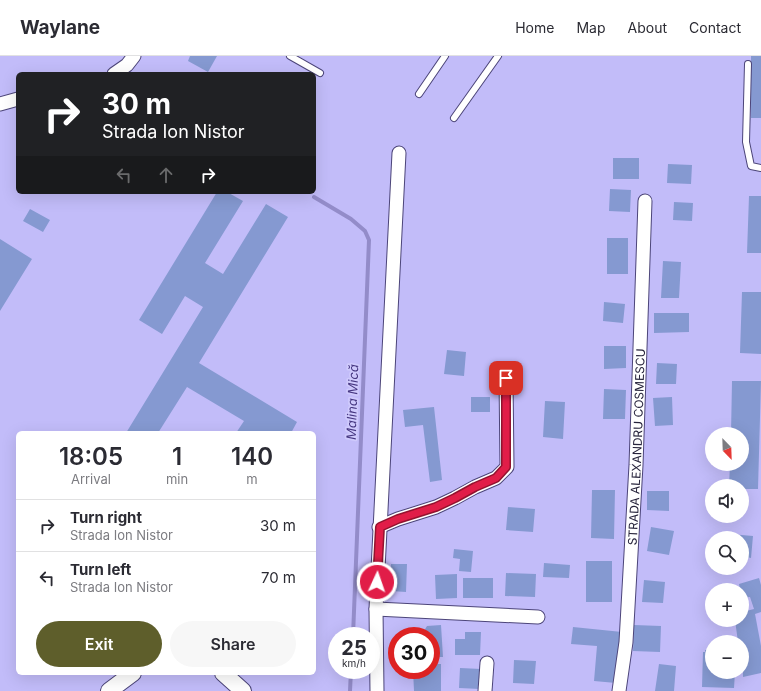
<!DOCTYPE html>
<meta charset="utf-8">
<style>
:root{--surface:#fff;--page:#f7f7f7;--text:#2b2b33;--muted:#7c7c81;--line:#e1e1e2;--accent:#5e5e2b}
body{margin:0;font-family:Inter,sans-serif;background:var(--page);color:var(--text);height:100vh;display:flex;flex-direction:column;font-size:15px;white-space:nowrap}
*{box-sizing:border-box;margin:0}
p{font-size:13px;color:var(--muted)}
.icon{flex:none;width:22px;height:22px;fill:none;stroke:currentColor;stroke-width:2;stroke-linecap:round;stroke-linejoin:round}
.map{position:relative;flex:1;overflow:hidden}
.side{position:absolute;left:16px;top:375px;width:300px;height:244px;display:flex;flex-direction:column;background:var(--surface);border-radius:6px;box-shadow:0 4px 16px #0002}
.side>*{flex:none}
.banner{position:absolute;left:16px;top:16px;width:300px;height:122px;border-radius:6px;box-shadow:0 4px 16px #0002;background:#202124;color:#fff;overflow:hidden}
.needle{width:26px;rotate:157deg}
.controls{position:absolute;left:705px;top:371px;display:grid;gap:8px}
.controls a{display:grid;place-items:center;width:44px;height:44px;border-radius:50%;background:var(--surface);box-shadow:0 4px 16px #0002;font-size:20px}
.speed{position:absolute;left:328px;top:571px;display:flex;gap:8px;font-size:20px;font-weight:700;text-align:center}
.speed>*{display:grid;place-content:center;width:52px;height:52px;border-radius:50%;background:var(--surface);box-shadow:0 4px 16px #0002;line-height:1}
.speed small{font-size:10px;font-weight:400}
.speed .limit{border:6px solid #d22;background:#fff;color:#111}
.pin{position:absolute;display:grid;place-items:center;width:34px;height:34px;color:#fff;margin:-17px;border-radius:8px;box-shadow:0 2px 6px #0006}
.me{position:absolute;width:44px;margin:-22px;rotate:3deg;stroke-linejoin:round;filter:drop-shadow(0 0 3px #0008)}
.turn{display:flex;align-items:center;gap:14px;height:84px;padding:0 20px;font-size:18px}
.turn .icon{width:52px;height:52px;stroke-width:2.5}
.turn b{display:block;font-size:28px;line-height:34px}
.lanes{display:flex;align-items:center;height:38px;padding:0 20px;background:#0003;justify-content:center;gap:20px;direction:ltr}
.lanes .off{opacity:.35}
.eta{display:flex;justify-content:space-evenly;align-items:center;height:68px;text-align:center}
.eta b{font-size:24px;font-weight:600;line-height:28px}
.action{display:flex;gap:8px;margin-top:auto;padding:8px 20px}
.action a{flex:1;height:46px;border-radius:24px;background:var(--accent);color:#fff;font-size:16px;font-weight:600;line-height:46px;text-align:center}
.action a+a{background:var(--page);color:var(--text)}
ul{padding:0;list-style:none}
li{display:flex;align-items:center;gap:12px;height:52px;padding:0 20px;border-top:1px solid var(--line)}
li div{flex:1}
li b{display:block;font-size:15px}
li em{font-style:normal}
header{display:flex;align-items:center;gap:24px;box-sizing:border-box;height:56px;padding:0 20px;background:var(--surface);border-bottom:1px solid var(--line)}
header strong{font-size:19px}
nav{display:flex;gap:22px;margin-inline-start:auto;font-size:14px}
.map>svg:first-child{display:block}
.lines{fill:none;stroke-linecap:round;stroke-linejoin:round}
.stream{stroke:#938cc9;stroke-width:4}
.building{fill:#8599d1}
.service-casing{stroke:#4c4579;stroke-width:8}
.minor-casing{stroke:#4c4579;stroke-width:15}
.tertiary-casing{stroke:#4c4579;stroke-width:18}
.service{stroke:#fff;stroke-width:6}
.minor{stroke:#fff;stroke-width:13}
.tertiary{stroke:#fff;stroke-width:16}
.route-casing{stroke:#92132f;stroke-width:10}
.route{stroke:#e11d48;stroke-width:7}
.labels{text-anchor:middle;dominant-baseline:central;stroke-width:3.5;stroke-linejoin:round;paint-order:stroke}
.street-label{font-size:12px;fill:#26233b;stroke:#cfcafc}
.water-label{font-size:13px;font-style:italic;fill:#453680;stroke:#cfcafc}
</style>
<header>
<strong>Waylane</strong>
<nav><a>Home</a><a>Map</a><a>About</a><a>Contact</a></nav>
</header>
<div class="map">
<svg width="761" height="635" viewBox="0 0 761 635">
<rect width="100%" height="100%" fill="#c2bcf9"/>
<g class="lines">
<path class="stream" d="M314,141L351,163L365,175L369,184L353,580
M350,635L351,614"/>
</g>
<path class="building" d="M190,0H217L208,16L188,5Z
M751,0H761V62H751Z
M613,102H639V123H613Z
M668,108L692,109L691,128L667,127Z
M610,133L631,134L630,156L609,155Z
M217,136H227L243,145L205,207L223,218L266,148L288,161L199,307L297,366L291,377H236L244,365L187,331L158,377H126L203,251L185,240L162,278L139,264Z
M749,140H761V197H747Z
M674,146L693,147L692,165L673,164Z
M30,153L50,164L43,176L23,165Z
M607,182H628V218H607Z
M0,183L32,203L0,255Z
M663,205L681,206L679,242H661Z
M742,236H761V298L740,297Z
M604,246L625,248L623,267L603,265Z
M654,257H689V276L654,277Z
M604,290H626V312L604,313Z
M447,294L466,296L464,320L444,318Z
M657,307L677,308L676,328H656Z
M732,325H761L758,433H742V430H729L730,408H742V378H731Z
M604,333L626,334L625,363H603Z
M471,341H490V356H471Z
M672,341L673,369L655,370L653,342Z
M545,345L565,346L563,383L543,381Z
M434,351L442,424L430,426L423,369L405,371L403,354Z
M592,434H615L614,483L591,482Z
M647,435H669V455L647,454Z
M508,451L535,453L533,476L506,474Z
M651,471L674,475L669,499L647,495Z
M730,478L753,480L751,502L742,500V482H730Z
M454,493L473,495L471,516L459,515L460,503L453,502Z
M586,505H612V546H586Z
M544,507L570,509L569,522L543,521Z
M391,508H407L406,536L391,535Z
M506,517L536,518L535,541L505,540Z
M457,518V542L436,543L435,519Z
M463,522H493V542H463Z
M759,522L761,529V556L755,558L761,590V617L743,621L742,586H738L735,564H742V556L754,553L750,541L742,542V534H740L739,528Z
M644,524L665,526L663,547L642,546Z
M441,569L443,601H431V580H421L427,570Z
M634,569L661,570L660,596L633,595Z
M573,571L622,576L616,627L594,625L597,590L571,588Z
M465,576H481L480,599H455V583H465Z
M705,594H712V616H735L734,632L702,631L703,596H705Z
M514,604L536,605L534,628L513,627Z
M431,608H441V635H414L413,614H431Z
M659,608L676,610L674,635H655Z
M460,612L481,613L480,633L459,632Z"/>
<g class="lines">
<defs>
<path id="service" d="M290,0L320,17
M748,8L746,86L751,110L761,112
M419,38L445,0
M454,62L498,0"/>
<g id="minor">
<path d="M114,18L127,9L134,0"/>
<path d="M0,48L18,43"/>
<path d="M379,471L398,463L436,451L455,442L475,431L496,422L507,411L506,322"/>
<path d="M376,553L538,561"/>
<path d="M377,635L376,553L399,97"/>
<path d="M485,635L487,607"/>
<path id="s1" d="M619,635L626,586L636,409L645,145"/>
</g>
<path id="tertiary" d="M223,617L243,635
M109,635L133,617"/>
</defs>
<use href="#service" class="service-casing"/>
<use href="#minor" class="minor-casing"/>
<use href="#tertiary" class="tertiary-casing"/>
<use href="#service" class="service"/>
<use href="#minor" class="minor"/>
<use href="#tertiary" class="tertiary"/>
</g>
<g class="lines">
<defs>
<path id="route" d="M377,526L380,471L398,463L436,451L455,442L475,431L496,422L506,411V322"/>
</defs>
<use href="#route" class="route-casing"/>
<use href="#route" class="route"/>
</g>
<g class="labels">
<g class="street-label">
<text stroke="none"><textPath href="#s1" startOffset="245">STRADA ALEXANDRU COSMESCU</textPath></text>
</g>
<g class="water-label">
<text transform="translate(352 346) rotate(-88)">Malina Mică</text>
</g>
</g>
</svg>
<div class="controls">
<a><svg class="needle" viewBox="-14 -14 28 28"><path d="M0-13l5 13h-10z" fill="#e53935"/><path d="M0 13l5-13h-10z" fill="#7c7c81"/></svg></a>
<a><svg class="icon" aria-label="sound" viewBox="0 0 24 24"><path d="M4 9h4l5-4v14l-5-4H4zM17 9q2 3 0 6"/></svg></a>
<a><svg class="icon" aria-label="search" viewBox="0 0 24 24"><circle cx="10" cy="10" r="6"/><path d="M15 15l6 6"/></svg></a>
<a>+</a>
<a>−</a>
</div>
<div class="speed"><div>25<small>km/h</small></div><div class="limit">30</div></div>
<div class="pin" style="left:506px;top:322px;background:#d93025"><svg class="icon" aria-label="arrive" viewBox="0 0 24 24"><path d="M6 21V4h12l-3 4 3 4H6"/></svg></div>
<svg class="me" style="left:377px;top:526px" viewBox="-20 -20 40 40"><circle r="17" fill="#e11d48" stroke="#fff" stroke-width="3"/><path d="M0-11L8 9 0 5-8 9z" fill="#fff"/></svg>
<div class="banner">
<div class="turn"><svg class="icon" aria-label="right" viewBox="0 0 24 24"><path d="M7 20v-9h11M14 6l5 5-5 5"/></svg><div><b>30 m</b>Strada Ion Nistor</div></div>
<div class="lanes"><svg class="icon off" aria-label="left" viewBox="0 0 24 24"><path d="M17 20v-9H6M10 6l-5 5 5 5"/></svg><svg class="icon off" aria-label="ahead" viewBox="0 0 24 24"><path d="M12 20V5M6 11l6-6 6 6"/></svg><svg class="icon" aria-label="right" viewBox="0 0 24 24"><path d="M7 20v-9h11M14 6l5 5-5 5"/></svg></div>
</div>
<section class="side">
<div class="eta">
<div><b>18:05</b><p>Arrival</p></div>
<div><b>1</b><p>min</p></div>
<div><b>140</b><p>m</p></div>
</div>
<ul>
<li><svg class="icon" aria-label="right" viewBox="0 0 24 24"><path d="M7 20v-9h11M14 6l5 5-5 5"/></svg><div><b>Turn right</b><p>Strada Ion Nistor</p></div><em>30 m</em></li>
<li><svg class="icon" aria-label="left" viewBox="0 0 24 24"><path d="M17 20v-9H6M10 6l-5 5 5 5"/></svg><div><b>Turn left</b><p>Strada Ion Nistor</p></div><em>70 m</em></li>
</ul>
<div class="action"><a>Exit</a><a>Share</a></div>
</section>
</div>
